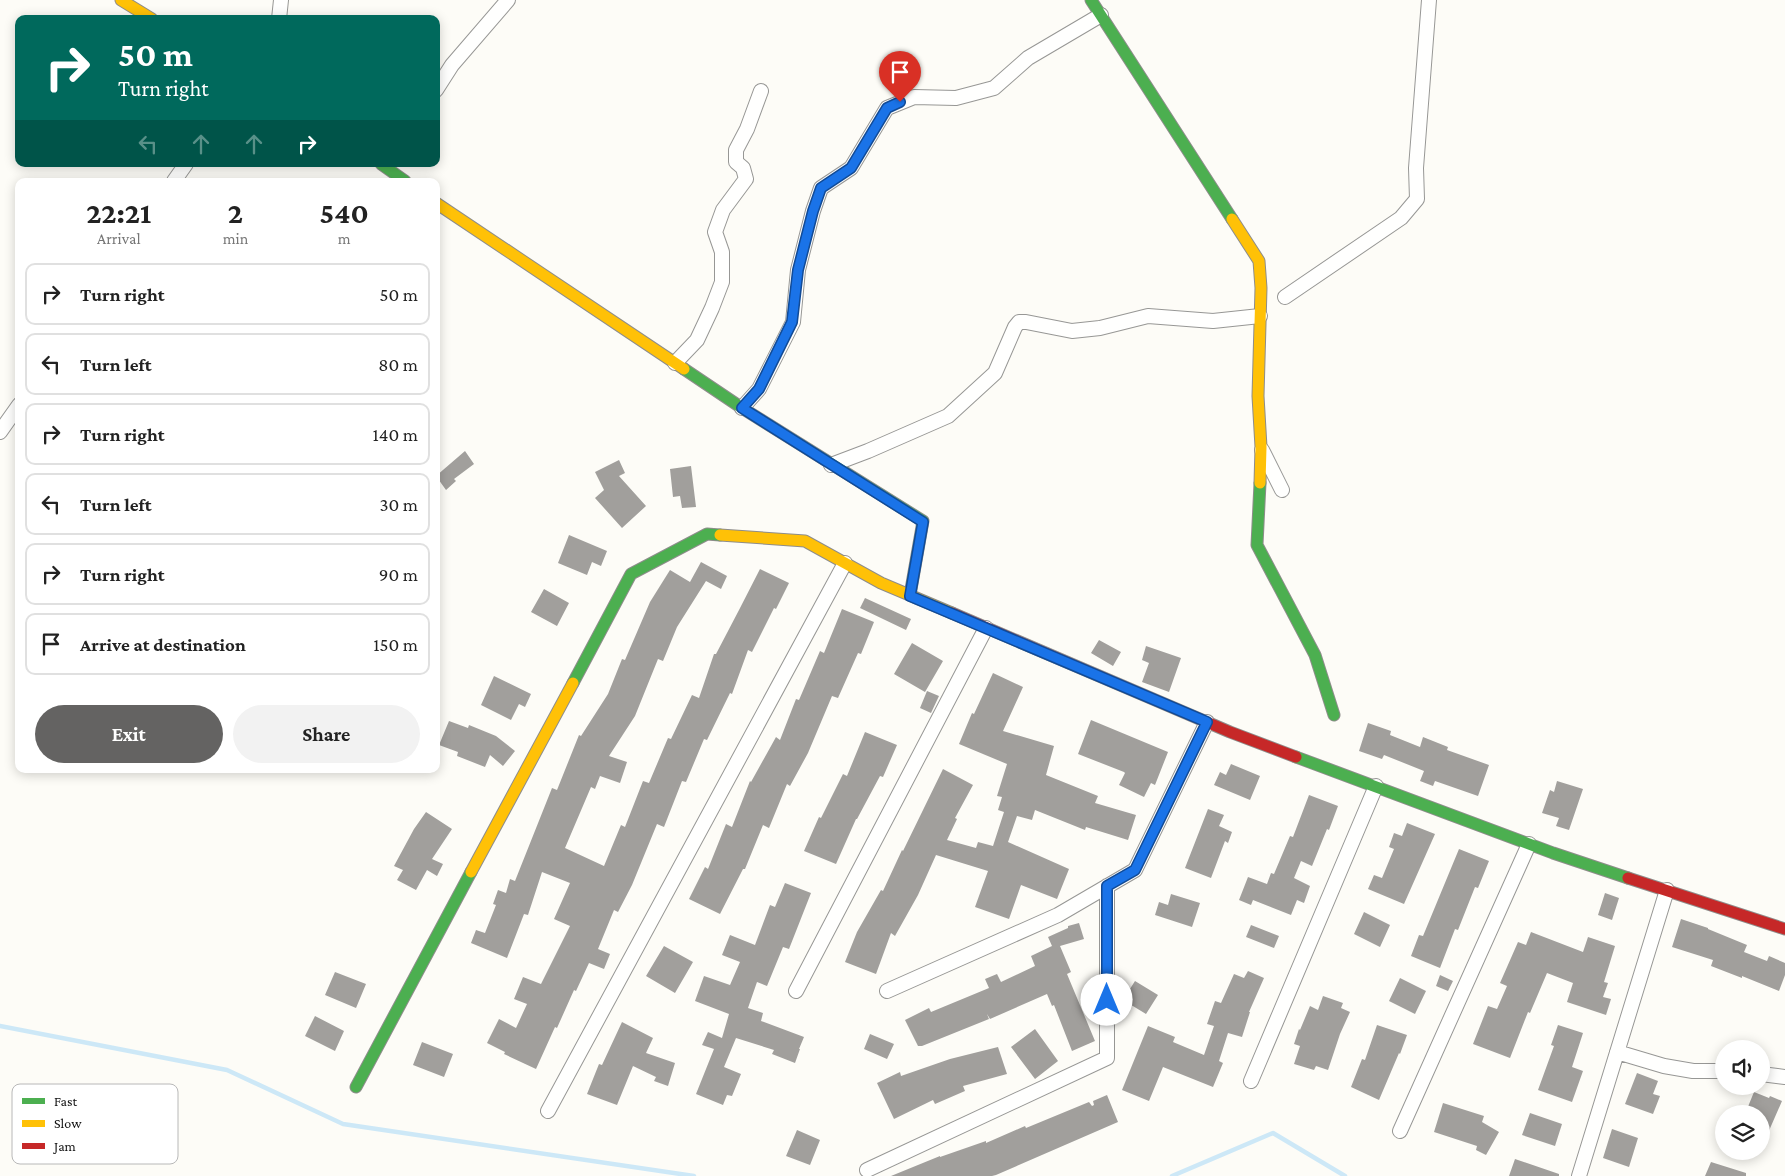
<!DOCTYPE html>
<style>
:root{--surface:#fff;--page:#f2f2f2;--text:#222;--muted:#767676;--line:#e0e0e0;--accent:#646362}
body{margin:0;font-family:"Crimson Pro",serif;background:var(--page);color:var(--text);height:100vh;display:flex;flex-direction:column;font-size:19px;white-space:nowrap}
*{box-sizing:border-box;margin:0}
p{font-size:16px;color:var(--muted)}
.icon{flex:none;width:28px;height:28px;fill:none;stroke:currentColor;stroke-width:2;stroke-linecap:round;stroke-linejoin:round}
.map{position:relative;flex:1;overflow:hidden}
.drawer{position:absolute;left:15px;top:178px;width:425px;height:595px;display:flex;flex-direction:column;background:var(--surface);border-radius:10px;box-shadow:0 2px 12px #0003}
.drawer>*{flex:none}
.banner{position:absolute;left:15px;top:15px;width:425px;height:152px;border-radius:10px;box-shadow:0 2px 12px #0003;background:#00695c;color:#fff;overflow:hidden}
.tools{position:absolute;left:1715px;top:1040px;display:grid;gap:10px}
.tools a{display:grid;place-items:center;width:55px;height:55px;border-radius:50%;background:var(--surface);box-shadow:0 2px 12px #0003;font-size:25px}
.pin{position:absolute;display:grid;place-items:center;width:42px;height:42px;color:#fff;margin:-51px -21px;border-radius:50% 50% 50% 0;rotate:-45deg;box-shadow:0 0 5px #0007}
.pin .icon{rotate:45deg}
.me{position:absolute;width:55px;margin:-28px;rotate:0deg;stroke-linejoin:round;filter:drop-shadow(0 0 4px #0008)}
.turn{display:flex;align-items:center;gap:18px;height:105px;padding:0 20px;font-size:22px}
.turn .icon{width:65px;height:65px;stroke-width:2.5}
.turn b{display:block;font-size:35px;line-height:42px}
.lanes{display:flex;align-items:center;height:48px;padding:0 20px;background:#0003;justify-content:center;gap:25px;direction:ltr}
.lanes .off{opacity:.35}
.eta{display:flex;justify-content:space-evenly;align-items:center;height:85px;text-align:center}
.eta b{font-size:30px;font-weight:700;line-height:35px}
.cta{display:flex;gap:10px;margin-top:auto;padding:10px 20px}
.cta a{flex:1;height:58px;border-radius:30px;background:var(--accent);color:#fff;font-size:20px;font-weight:700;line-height:58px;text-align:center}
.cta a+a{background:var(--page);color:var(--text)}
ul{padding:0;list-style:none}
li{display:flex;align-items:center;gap:15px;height:62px;margin:0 10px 8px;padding:0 10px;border:2px solid var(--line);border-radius:10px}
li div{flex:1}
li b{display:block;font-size:19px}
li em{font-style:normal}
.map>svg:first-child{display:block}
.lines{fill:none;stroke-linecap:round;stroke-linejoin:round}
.stream{stroke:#cde8f7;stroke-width:4.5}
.building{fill:#a19f9c}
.street-casing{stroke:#979795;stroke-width:16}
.fast-casing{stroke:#8e8d8b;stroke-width:13}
.slow-casing{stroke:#8e8d8b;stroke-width:13}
.jam-casing{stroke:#8e8d8b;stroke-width:13}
.street{stroke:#fffffe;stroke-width:14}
.fast{stroke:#4caf50;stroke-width:11}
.slow{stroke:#ffc107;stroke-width:11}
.jam{stroke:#c62828;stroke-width:11}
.route-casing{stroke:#114b97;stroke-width:12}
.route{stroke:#1a73e8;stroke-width:9}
.key{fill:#fff;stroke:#b8b8b8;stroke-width:1}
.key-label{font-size:14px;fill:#111}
</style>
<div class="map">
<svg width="1785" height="1176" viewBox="0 0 1785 1176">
<rect width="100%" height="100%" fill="#fdfcf7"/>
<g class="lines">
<path class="stream" d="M0,1026L227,1070L343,1124L694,1176
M1172,1176L1273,1133L1345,1176"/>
</g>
<path class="building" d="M465,451L474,464L454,479L456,481L446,490L436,476Z
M619,460L625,473L619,476L646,506L622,528L595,498L604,490L595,472Z
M691,466L696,507L682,508L680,496L673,497L670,469Z
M569,535L607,551L601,566L592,562L587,575L558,563Z
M701,562L727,576L721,589L706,581L677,627L663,661L658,659L635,716L609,756L627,762L620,783L600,776L595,789L591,787L565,848L604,866L621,825L625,827L643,781L649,783L668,738L671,739L692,695L699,698L714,654H716L739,610L760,569L789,583L776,609L774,608L752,652L748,650L732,694L730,693L707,740L704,739L686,782L682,781L664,827L657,824L632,885L618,912L614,910L598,949L610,954L604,969L589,963L576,991L574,990L557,1028L555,1027L536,1069L504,1054L505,1052L487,1043L499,1019L516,1028L527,1004L514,999L523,977L541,984L570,926L554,919L570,883L542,872L528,915L524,914L507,958L471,943L476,930L485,933L496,905L493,904L498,890L506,893L510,879L515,881L552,788L557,790L579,735L581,736L608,694L622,659L625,660L650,602L670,570L690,582Z
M544,589L569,603L557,626L531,612Z
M865,598L911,619L906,630L860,608Z
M842,609L874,622L861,654L858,653L838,698L832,696L808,753L790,786L787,784L769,828L763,825L745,869H743L720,914L689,899L705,867L708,869L726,824L732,827L750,781L751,782L776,737L780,740L796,699L799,700L820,651L824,653Z
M1099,640L1121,652L1113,666L1091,653Z
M912,643L943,661L925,692L894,674Z
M1146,646L1181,658L1169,692L1142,682L1149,663L1142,660Z
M993,673L1023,687L1003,731L1054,746L1046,775L1098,796L1095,803L1136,815L1128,840L1086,827L1085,830L1035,810L1032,820L1017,816L1008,842L1069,869L1057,899L1021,885L1009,919L975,907L988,871L936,855L918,895L895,936L891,933L876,974L845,962L857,932L881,890L883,891L902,850L903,851L943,769L973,785L955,818L957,819L947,840L976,848L978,842L993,846L1004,812L998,810L1002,797L997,796L1007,764L959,744L972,713L974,714Z
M494,676L531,694L525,707L519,704L511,720L481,705Z
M927,691L939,696L931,713L920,708Z
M1091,720L1168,752L1155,785L1151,783L1144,797L1119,785L1125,773L1124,772L1078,754Z
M449,721L468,728L469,725L496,736L515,751L503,766L490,755L485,767L457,756L458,752L439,745Z
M1368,723L1391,731L1390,735L1420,747L1423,737L1448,747L1447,750L1489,765L1478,796L1435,781L1433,786L1420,781L1424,771L1384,755L1382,759L1359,751Z
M865,732L897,745L883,777L880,776L857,819H856L836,864L804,851L819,817L821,818L843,774L847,776Z
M1231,764L1260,776L1250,800L1214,785L1220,772L1226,775Z
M1557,781L1583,789L1569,830L1556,826L1559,818L1542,813L1550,790L1554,792Z
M1309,795L1338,806L1329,830L1327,829L1312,866L1301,861L1294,878L1310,886L1304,903L1297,900L1291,915L1253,900L1251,905L1239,900L1248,877L1267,884L1271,873L1274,874L1290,836L1293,837Z
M1208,809L1224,815L1219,826L1232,832L1228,843L1225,841L1211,878L1185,868Z
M426,812L452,829L432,859L443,864L437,876L427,870L416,890L397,880L403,870L394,866L414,829Z
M1407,823L1435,834L1404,904L1368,889L1374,875L1382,878L1394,849L1389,847L1394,833L1402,836Z
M1459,849L1489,861L1478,888L1475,887L1458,930L1455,929L1440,968L1411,956L1419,935L1423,936Z
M785,883L811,893L789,949L783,947L767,986L757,982L748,1008L763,1013L761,1021L804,1037L799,1049H800L795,1063L772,1054L774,1050L736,1038L724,1067L741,1074L732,1096L727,1095L723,1105L696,1094L714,1049L702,1045L708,1032L722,1038L729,1014L695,1001L704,976L730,985L740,962L722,955L730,935L755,945L770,905L775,907Z
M1605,893L1619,898L1612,920L1598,915Z
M1171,894L1200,903L1192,927L1155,915L1159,902L1168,905Z
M1364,912L1390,925L1380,947L1354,934Z
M1681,919L1708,928V929L1747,945L1744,952L1767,961L1769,956L1785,963V975L1779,991L1742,976V978L1711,966L1713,960L1672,947Z
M1079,923L1084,939L1060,946L1071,972L1067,974L1095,1041L1072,1051L1054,1005L1052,1006L1047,994L990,1019L987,1014L989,1019L922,1046H918L905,1020L929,1008L931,1012L989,988L985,979L997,974L1001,982L1035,966L1031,956L1052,946L1048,937L1068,928V926Z
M1251,925L1279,936L1274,948L1246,937Z
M1531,932L1583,952L1588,937L1615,946L1604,982L1608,983L1603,997L1611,999L1606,1015L1567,1002L1573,983L1547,973L1530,1013L1528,1012L1510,1058L1473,1044L1488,1006L1497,1009L1507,986L1500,983L1518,942L1526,945Z
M664,946L693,962L675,993L646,976Z
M1248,971L1264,978L1249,1012H1250L1242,1037L1228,1033L1219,1061L1223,1063L1213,1087L1163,1067L1149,1101L1122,1090L1148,1026L1175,1037L1173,1042L1204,1055L1214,1026L1207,1024L1215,1001L1221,1003L1234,974L1244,978Z
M335,972L366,984L356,1008L325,995Z
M1440,975L1453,981L1448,991L1436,986Z
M1400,978L1426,991L1415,1014L1389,1001Z
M1135,981L1158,995L1146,1014L1123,1000Z
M1323,996L1343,1003L1341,1008L1350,1012L1340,1034L1328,1070L1316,1066L1314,1070L1294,1064L1300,1046L1294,1044L1299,1029L1300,1030L1310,1006L1318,1010Z
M315,1016L344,1031L335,1051L305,1036Z
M622,1022L653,1038L646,1053L675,1063L668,1086L654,1081L656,1077L633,1066L617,1105L587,1094L599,1064L602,1065Z
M1377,1025L1407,1035L1400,1054L1399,1053L1379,1100L1351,1087L1362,1059L1365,1060Z
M1558,1025L1583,1033L1572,1067L1583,1071L1572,1102L1538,1090L1554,1046L1551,1045Z
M1035,1029L1058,1061L1035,1079L1011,1047Z
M870,1034L894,1044L887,1059L864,1049Z
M422,1042L453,1054L444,1077L413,1065Z
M998,1047L1007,1074L963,1086L965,1091L935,1104L933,1100L894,1119L877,1083L900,1072L901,1076L950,1059Z
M1637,1073L1658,1081L1653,1094L1660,1096L1653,1114L1625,1104Z
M1754,1092L1769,1098L1770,1096L1782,1101L1761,1149V1114H1745Z
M1107,1095L1118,1122L996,1175L992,1176H891L940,1156V1157L986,1141V1143L1025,1126L1026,1128L1089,1102L1092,1106L1094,1105L1093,1101Z
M1443,1103L1484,1116L1482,1122L1499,1132L1486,1155L1476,1150L1477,1146L1434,1132Z
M1530,1113L1562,1124L1555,1146L1522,1135Z
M1612,1129L1638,1138L1629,1167L1603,1158Z
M797,1130L820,1140L810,1165L786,1156Z
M1515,1159L1559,1174V1176H1509Z
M1711,1162L1746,1173V1176H1705Z"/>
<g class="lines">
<defs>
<path id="street" d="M279,19L281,0
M436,90L452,65L508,0
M174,181L186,164
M1285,297L1401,218L1417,199L1416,168L1429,0
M675,363L697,340L712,308L722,282V252L715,232L723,210L746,179L743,168L736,162V150L747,129L761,91
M742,408L759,389L793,322L798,270L813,211L821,188L851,168L887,108L914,97L956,98L994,88L1028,58L1101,15
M0,432L19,405
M1262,450L1282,490
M831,465L868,451L948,416L995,373L1015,327L1019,322H1026L1072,331L1100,328L1148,316L1213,321L1260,316
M796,991L986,628
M887,991L1058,915L1135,870L1207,722
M1617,1052L1664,1066L1693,1071H1724
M1761,1074L1785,1077
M1251,1081L1376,786
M548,1111L845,563
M1400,1131L1529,844
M867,1170L1107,1058V886
M1579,1176L1667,890"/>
<path id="fast" d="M1091,0L1232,219
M381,164L405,181
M684,369L742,408L923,521L910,595
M1260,483L1257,545L1315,655L1334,715
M573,683L631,574L707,534L720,535
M1296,757L1553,853L1628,878
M356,1087L471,872"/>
<path id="slow" d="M121,0L152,19
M436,203L684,369
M1232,219L1259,261L1261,288L1258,396L1261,447L1260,483
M720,535L805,541L881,583L952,613
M471,872L573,683"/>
<path id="jam" d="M952,613L1230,732L1296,757
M1628,878L1785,929"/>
</defs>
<use href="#street" class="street-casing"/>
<use href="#fast" class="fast-casing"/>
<use href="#slow" class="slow-casing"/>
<use href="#jam" class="jam-casing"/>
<use href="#street" class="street"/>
<use href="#fast" class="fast"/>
<use href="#slow" class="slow"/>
<use href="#jam" class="jam"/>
</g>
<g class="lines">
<defs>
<path id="route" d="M900,102L887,108L851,168L821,188L813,211L798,270L792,322L759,389L742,408L923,522L910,596L1207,722L1135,870L1107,886V1000"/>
</defs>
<use href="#route" class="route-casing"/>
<use href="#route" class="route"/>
</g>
<rect x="12" y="1084" width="166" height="80" rx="8" class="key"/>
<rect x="22" y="1098" width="23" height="6" fill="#4caf50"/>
<rect x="22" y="1120" width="23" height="7" fill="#ffc107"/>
<rect x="22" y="1143" width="23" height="6" fill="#c62828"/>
<g class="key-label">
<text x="54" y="1106">Fast</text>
<text x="54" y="1128">Slow</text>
<text x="54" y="1151">Jam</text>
</g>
</svg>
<div class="tools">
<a><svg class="icon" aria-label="sound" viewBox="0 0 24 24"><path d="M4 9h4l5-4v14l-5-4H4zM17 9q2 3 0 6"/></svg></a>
<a><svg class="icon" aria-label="layers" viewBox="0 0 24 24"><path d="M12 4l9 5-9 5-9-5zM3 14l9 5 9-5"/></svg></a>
</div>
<div class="pin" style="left:900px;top:102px;background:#d93025"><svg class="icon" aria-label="arrive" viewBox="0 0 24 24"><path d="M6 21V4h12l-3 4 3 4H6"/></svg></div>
<svg class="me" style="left:1107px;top:1000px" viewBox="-20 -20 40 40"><circle r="19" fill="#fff"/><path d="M0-13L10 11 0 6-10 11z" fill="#1a73e8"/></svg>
<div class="banner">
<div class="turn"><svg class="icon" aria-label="right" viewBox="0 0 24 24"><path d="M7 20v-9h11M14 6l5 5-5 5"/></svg><div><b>50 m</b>Turn right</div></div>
<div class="lanes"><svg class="icon off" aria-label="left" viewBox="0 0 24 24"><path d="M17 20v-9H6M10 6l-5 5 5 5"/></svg><svg class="icon off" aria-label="ahead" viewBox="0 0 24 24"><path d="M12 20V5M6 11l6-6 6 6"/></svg><svg class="icon off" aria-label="ahead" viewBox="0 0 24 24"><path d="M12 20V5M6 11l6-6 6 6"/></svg><svg class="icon" aria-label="right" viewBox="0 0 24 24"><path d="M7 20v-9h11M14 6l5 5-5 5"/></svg></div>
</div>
<section class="drawer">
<div class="eta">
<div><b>22:21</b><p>Arrival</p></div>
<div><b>2</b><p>min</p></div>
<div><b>540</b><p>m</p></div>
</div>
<ul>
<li><svg class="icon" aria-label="right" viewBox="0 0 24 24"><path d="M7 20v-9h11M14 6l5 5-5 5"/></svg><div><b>Turn right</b></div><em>50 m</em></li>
<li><svg class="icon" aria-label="left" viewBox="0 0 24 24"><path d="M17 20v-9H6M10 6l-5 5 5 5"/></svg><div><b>Turn left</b></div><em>80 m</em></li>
<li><svg class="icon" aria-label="right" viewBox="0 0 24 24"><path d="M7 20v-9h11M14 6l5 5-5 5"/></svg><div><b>Turn right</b></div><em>140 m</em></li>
<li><svg class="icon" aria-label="left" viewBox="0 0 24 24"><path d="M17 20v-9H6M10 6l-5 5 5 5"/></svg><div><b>Turn left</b></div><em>30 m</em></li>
<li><svg class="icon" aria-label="right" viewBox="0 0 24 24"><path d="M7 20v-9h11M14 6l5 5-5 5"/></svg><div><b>Turn right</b></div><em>90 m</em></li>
<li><svg class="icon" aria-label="arrive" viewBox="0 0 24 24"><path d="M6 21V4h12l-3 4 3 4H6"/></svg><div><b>Arrive at destination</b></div><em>150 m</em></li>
</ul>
<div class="cta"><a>Exit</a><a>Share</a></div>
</section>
</div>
